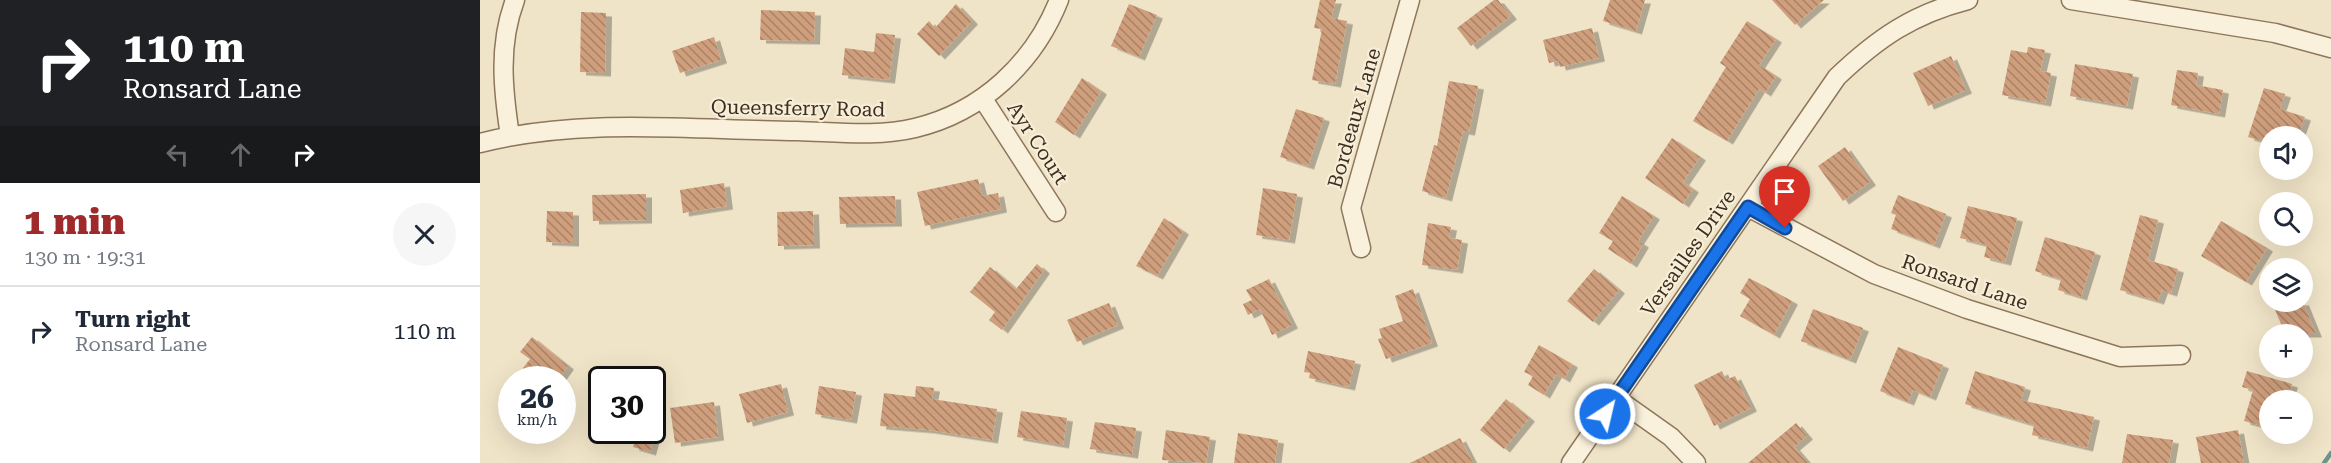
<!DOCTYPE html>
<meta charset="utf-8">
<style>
:root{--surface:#fff;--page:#f6f6f7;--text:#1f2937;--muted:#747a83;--line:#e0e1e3;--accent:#9e2a2b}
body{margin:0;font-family:"Roboto Serif",serif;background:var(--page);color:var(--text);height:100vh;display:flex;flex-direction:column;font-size:22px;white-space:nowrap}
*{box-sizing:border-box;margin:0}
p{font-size:20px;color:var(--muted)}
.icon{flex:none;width:33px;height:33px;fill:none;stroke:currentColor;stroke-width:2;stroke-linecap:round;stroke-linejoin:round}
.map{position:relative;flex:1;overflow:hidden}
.panel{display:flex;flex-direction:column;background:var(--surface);width:480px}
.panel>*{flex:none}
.top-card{background:#202124;color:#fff;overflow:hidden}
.buttons{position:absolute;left:1779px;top:126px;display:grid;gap:12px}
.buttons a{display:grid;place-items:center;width:54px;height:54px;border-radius:50%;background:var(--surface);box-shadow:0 6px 24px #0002;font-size:30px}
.speed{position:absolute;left:18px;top:366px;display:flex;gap:12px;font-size:30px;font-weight:700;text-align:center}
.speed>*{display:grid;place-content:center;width:78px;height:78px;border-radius:50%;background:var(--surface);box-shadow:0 6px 24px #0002;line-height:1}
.speed small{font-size:15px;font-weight:400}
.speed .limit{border:3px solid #111;border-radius:9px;background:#fff;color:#111}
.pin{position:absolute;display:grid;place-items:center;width:51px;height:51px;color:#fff;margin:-62px -26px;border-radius:50% 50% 50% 0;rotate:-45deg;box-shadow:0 0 6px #0007}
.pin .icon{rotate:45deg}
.me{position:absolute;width:66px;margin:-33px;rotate:35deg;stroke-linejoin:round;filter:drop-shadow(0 0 4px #0008)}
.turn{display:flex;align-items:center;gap:21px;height:126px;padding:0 24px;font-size:27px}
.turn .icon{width:78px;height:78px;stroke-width:2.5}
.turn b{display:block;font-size:42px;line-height:51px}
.lanes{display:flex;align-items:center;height:57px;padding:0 24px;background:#0003;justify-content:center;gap:30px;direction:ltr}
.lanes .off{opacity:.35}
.round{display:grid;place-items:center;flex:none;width:63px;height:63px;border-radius:32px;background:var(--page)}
.summary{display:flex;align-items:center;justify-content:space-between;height:102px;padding:0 24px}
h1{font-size:36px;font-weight:800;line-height:45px;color:var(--accent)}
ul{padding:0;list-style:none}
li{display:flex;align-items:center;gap:18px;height:90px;padding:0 24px;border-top:2px solid var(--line)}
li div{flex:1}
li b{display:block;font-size:22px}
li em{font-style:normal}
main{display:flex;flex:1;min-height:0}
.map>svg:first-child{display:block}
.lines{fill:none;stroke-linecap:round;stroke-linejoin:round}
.stream{stroke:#6f938a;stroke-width:4.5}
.building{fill:url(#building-back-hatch);filter:url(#shadow)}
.minor-casing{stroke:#8d765c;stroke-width:21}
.minor{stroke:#faf1dc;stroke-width:18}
.route-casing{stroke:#114b97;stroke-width:15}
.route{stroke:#1a73e8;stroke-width:10}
.labels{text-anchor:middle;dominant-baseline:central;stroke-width:4.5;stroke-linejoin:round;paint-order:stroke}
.street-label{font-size:20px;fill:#3d2e20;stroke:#f7eed8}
</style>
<main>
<section class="panel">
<div class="top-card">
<div class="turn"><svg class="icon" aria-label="right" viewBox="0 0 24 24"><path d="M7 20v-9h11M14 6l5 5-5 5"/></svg><div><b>110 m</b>Ronsard Lane</div></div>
<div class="lanes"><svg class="icon off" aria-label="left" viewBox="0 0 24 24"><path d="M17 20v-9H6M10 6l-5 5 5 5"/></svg><svg class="icon off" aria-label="ahead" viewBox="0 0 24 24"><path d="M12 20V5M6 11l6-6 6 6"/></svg><svg class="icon" aria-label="right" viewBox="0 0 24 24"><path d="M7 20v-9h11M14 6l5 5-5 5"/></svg></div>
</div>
<div class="summary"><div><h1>1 min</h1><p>130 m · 19:31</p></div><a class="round"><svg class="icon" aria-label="close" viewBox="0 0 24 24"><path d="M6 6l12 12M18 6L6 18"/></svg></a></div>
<ul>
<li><svg class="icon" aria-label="right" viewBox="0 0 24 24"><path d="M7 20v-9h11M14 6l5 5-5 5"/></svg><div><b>Turn right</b><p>Ronsard Lane</p></div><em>110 m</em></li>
</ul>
</section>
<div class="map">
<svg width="1851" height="463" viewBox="0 0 1851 463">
<defs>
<pattern id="building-back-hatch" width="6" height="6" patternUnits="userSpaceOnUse" patternTransform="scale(1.5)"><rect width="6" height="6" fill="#cf9f7d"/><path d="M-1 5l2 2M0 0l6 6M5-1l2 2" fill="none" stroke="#a98266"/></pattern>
<filter id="shadow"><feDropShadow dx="6" dy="3.5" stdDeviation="0" flood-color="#0004"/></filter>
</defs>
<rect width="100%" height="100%" fill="#f0e4c8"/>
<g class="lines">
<path class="stream" d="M1844,463L1851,453"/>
</g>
<path class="building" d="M840,0H856L851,18L867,21L855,84L832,80L842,29L834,28Z
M1014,0H1018L1031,16L991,46L977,28Z
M1130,0H1165L1156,31L1123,21Z
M1292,0H1344L1315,25Z
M476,4L492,21L459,56L437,34L449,21L455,28Z
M649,4L677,15L659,57L631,46Z
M281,10L335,12L334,41L280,40Z
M101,12L126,13L125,73L100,72Z
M1267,21L1296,39L1279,65L1296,76L1285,93L1279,89L1247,141L1213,121L1246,67L1240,63Z
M1112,28L1119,58L1080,67L1078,61L1069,63L1063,40Z
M396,33L415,35L409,80L362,75L365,48L394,52Z
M234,37L241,60L200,73L192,51Z
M1548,47L1565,50L1560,71L1571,73L1565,103L1522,95L1531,50L1547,53Z
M1471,56L1486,90L1448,106L1433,73Z
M1595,64L1653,74L1647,106L1590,96Z
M1697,70L1718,73L1716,85L1743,90L1739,114L1691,105Z
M602,78L621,91L594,135L575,122Z
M969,81L998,86L989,132L983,131L966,198L942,191L954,145L957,146Z
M1784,88L1805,94L1800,109L1825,117L1818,136H1790V143L1768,137Z
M816,109L844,118L828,166L800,157Z
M1192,138L1220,157L1203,182L1213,189L1203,204L1165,178Z
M1365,147L1390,182L1363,201L1338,166Z
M498,179L502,196L518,193L521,209L445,226L437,192Z
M244,183L247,206L203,213L200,190Z
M783,188L817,194L809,240L776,235Z
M166,194V220L113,221L112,195Z
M1418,195L1466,214L1454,245L1411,229L1416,215L1411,213Z
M415,196L416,223L360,224L359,197Z
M1142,196L1174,216L1158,241L1163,244L1151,264L1128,249L1133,241L1119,233Z
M1488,206L1537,218L1525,262L1504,257L1507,245L1480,238Z
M67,211L93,212V243L66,242Z
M333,211L334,245L298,246L297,212Z
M1660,215L1678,220L1668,260L1698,269L1691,293L1682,290L1678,301L1640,290Z
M684,218L703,231L677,276L656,266Z
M1741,221L1787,248L1766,282L1721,256Z
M948,223L971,227L969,238L982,240L977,270L942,265Z
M1565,237L1615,252L1601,297L1578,290L1581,279L1555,271Z
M557,264L564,270L522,330L509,320L515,312L490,292L510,267L536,289Z
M1114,269L1139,290L1113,322L1087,301Z
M1269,278L1312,301L1294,335L1260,316L1270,299L1260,293Z
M789,279L812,325L792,335L780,309L768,315L763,304L772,300L766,290Z
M933,289L952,343L906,359L898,339L902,338L899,329L923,321L915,296Z
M1792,302H1823L1836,334H1805Z
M629,303L638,325L597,342L587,320Z
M1333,309L1383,328L1370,360L1321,341Z
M52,337L88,366L78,380H34L50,359L40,352Z
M1059,345L1092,364L1084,379L1076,374L1064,395L1048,385L1053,376L1044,372Z
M1418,347L1463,365L1450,397L1433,390L1428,402L1400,391Z
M828,351L875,361L869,387L829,378L830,373L824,372Z
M1242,371L1246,380L1255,376L1271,408L1234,426L1214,385Z
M1495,371L1545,387L1541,400L1614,417L1607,448L1552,435L1554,425L1485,404Z
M1767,371L1812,384L1807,400H1790V428L1764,421L1773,390L1762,387Z
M301,384L308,412L267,423L259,394Z
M339,386L376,392L371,420L335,414Z
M436,386L454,388L452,399L517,409L512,440L449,430L400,426L404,393L435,397Z
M1026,399L1049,418L1024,449L1000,430Z
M234,402L238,437L195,443L190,408Z
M541,411L587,418L583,445L537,437Z
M615,422L656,428L652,455L610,449Z
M1316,423L1327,436L1314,447L1328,463H1268Z
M157,430H176L170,452L153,447Z
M686,430L730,437L726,463L682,460Z
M1758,430L1764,463H1721L1716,437Z
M758,433L798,440L795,463H754Z
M1647,434L1693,440L1689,463H1642Z
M980,438L993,463H930Z"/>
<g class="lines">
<defs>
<path id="minor" d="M1591,0L1795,33L1851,48
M503,99L576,212
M30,136C23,90 18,45 35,0
M0,143C102,117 213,130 317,131C356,132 398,137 435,128C502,112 554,63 579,0
M1268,207L1394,274L1487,309L1640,357L1701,355
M881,248L871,208L930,0
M1136,398L1191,437L1216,463
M1091,463L1357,77C1398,38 1433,14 1488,0"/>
</defs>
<use href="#minor" class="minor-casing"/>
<use href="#minor" class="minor"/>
</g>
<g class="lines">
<defs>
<path id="route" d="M1125,414L1268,207L1305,228"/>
</defs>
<use href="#route" class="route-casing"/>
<use href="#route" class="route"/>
</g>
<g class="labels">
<g class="street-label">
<text transform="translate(318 108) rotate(1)">Queensferry Road</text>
<text transform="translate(874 118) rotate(-74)">Bordeaux Lane</text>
<text transform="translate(558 143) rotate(57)">Ayr Court</text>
<text transform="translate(1208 253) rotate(-55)">Versailles Drive</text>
<text transform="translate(1485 282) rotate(19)">Ronsard Lane</text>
</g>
</g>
</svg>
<div class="buttons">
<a><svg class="icon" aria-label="sound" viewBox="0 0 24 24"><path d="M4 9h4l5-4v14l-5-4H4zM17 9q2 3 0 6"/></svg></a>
<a><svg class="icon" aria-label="search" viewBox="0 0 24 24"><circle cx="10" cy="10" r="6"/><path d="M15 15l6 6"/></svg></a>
<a><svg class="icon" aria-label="layers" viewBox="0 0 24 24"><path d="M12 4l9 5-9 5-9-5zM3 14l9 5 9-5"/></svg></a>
<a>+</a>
<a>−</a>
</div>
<div class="speed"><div>26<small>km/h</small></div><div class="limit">30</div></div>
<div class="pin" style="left:1305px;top:228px;background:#d93025"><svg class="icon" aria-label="arrive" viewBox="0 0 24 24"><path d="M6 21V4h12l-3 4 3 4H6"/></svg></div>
<svg class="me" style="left:1125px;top:414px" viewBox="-20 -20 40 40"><circle r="17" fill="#1a73e8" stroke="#fff" stroke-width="3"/><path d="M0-11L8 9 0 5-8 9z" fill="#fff"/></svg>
</div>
</main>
